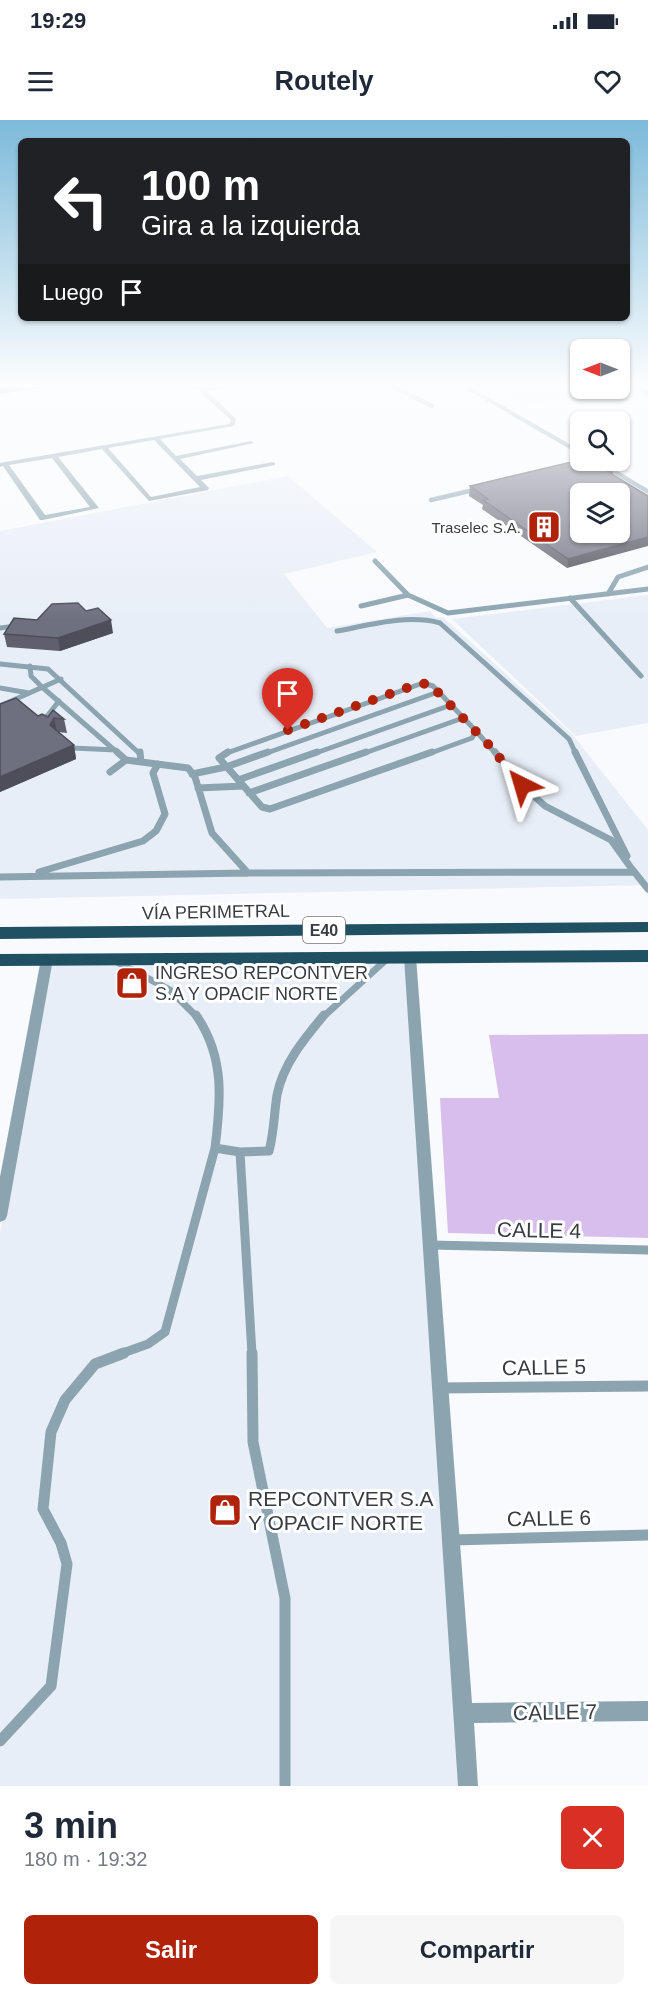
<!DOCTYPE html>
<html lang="es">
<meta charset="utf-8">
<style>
:root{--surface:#fff;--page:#f6f6f7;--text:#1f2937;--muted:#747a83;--accent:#b02209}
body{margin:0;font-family:Helvetica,sans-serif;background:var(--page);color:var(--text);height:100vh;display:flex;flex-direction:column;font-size:22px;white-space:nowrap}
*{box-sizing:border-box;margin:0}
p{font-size:20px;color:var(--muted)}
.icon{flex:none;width:33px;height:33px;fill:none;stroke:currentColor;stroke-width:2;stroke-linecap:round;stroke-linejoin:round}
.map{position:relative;height:1666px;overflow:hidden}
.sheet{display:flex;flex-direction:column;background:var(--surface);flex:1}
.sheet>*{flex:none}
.guide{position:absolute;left:18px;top:18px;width:612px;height:183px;border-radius:9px;box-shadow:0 2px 4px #0004;background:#202124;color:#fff;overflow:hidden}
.needle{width:39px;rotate:270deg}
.controls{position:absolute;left:570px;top:219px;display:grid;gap:12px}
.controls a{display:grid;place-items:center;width:60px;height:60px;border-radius:9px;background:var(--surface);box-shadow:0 2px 4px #0004;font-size:30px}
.pin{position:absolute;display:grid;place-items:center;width:51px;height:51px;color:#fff;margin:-62px -26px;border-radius:50% 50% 50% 0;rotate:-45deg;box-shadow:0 0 6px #0007}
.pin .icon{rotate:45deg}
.me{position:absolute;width:66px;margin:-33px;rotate:320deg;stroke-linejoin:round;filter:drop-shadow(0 0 4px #0008)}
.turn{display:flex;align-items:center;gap:21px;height:126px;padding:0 24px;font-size:27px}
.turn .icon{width:78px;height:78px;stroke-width:2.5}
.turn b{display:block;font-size:42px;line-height:51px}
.then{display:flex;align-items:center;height:57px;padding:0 24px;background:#0003;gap:12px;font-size:22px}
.round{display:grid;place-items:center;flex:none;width:63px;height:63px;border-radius:9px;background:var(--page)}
.summary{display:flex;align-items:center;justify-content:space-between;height:102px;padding:0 24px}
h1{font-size:36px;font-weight:700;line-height:45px}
.primary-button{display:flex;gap:12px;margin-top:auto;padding:12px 24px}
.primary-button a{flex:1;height:69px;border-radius:9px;background:var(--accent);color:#fff;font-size:24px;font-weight:700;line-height:69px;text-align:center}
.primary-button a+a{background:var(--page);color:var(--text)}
.status{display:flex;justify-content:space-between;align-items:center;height:42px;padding:0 30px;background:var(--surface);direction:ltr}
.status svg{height:16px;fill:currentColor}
header{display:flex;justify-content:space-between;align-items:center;height:78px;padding:0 24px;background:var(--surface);font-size:27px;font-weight:700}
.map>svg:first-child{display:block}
.built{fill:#e8eef7}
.green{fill:#d7beed}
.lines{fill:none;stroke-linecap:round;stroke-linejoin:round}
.service-far4{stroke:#8ba4b0;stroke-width:4.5}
.service-far3{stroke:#8ba4b0;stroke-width:5}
.service-far2{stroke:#8ba4b0;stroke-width:7}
.service-far1{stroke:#8ba4b0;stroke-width:9}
.service{stroke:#8ba4b0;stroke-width:11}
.minor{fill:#8ba4b0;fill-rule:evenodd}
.tertiary{fill:#8ba4b0;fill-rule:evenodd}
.trunk{fill:#205163;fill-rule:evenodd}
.wall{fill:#5f5f6d}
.shaded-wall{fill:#4d4e59}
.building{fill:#6e6f7f;stroke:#4d4e59;stroke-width:1.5;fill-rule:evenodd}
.route{stroke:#b02209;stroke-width:10;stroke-dasharray:0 18}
.labels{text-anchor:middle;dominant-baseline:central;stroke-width:6;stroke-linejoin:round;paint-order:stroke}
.far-poi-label{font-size:15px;fill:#383d43;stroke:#fff;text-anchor:end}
.shield{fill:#fff;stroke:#74777b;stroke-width:1.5}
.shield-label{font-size:16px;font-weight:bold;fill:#383d43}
.street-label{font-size:18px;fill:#383d43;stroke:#fff}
.poi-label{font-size:18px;fill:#383d43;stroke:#fff;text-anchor:start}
.near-street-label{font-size:21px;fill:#383d43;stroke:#fff}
.near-poi-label{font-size:21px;fill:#383d43;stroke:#fff;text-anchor:start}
</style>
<div class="status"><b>19:29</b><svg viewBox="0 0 49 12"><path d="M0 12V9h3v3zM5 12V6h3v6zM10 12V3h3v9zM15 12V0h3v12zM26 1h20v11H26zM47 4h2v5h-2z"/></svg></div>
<header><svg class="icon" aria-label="menu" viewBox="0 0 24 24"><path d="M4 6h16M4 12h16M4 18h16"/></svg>Routely<svg class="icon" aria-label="heart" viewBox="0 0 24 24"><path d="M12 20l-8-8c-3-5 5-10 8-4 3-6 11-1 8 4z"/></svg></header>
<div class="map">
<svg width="648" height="1666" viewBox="0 0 648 1666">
<rect width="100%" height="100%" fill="#f8fafd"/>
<path class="built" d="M498,267H545L565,277L531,284Z
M288,356L377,432L284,454L327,508L430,491L436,498L443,497L572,614L648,710V765L0,779V411Z
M648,475V603L576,616L452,499Z
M410,838L469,1666H0V1113L52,840Z"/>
<path class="green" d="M648,914V1118L448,1113L440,978H499L489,915Z"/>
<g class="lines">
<path class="service-far4" d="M395,267L432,286
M431,380L478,369"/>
<path class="service-far3" d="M375,441L408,475
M608,474L618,457L648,447
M570,478L641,556
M361,486L408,475L448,493L648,469
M0,508L16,506
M337,511C370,505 407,494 440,503L569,619L576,634
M0,544L48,549L140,634
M30,546L31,556L42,567L119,634
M0,568L29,573
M0,586L61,559
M47,604L44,600L59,581
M476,611L496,634
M67,623L72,628L116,630
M224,634L423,563L433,566L476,611
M264,634L438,572
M313,634L451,585
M362,634L463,598
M428,634L472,618L476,611"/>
<path class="service-far2" d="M117,632L126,640L188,648L195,657L212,713L248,753
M140,632L141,642
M228,632L219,638L262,687L270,689L432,632
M495,632L522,665L545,686L611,720L634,752
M575,632L627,736
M110,652L126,640
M192,654L226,647L268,632
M238,660L317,632
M198,668L243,666
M249,673L366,632
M632,749L648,769
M39,752L143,721L156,711L165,694L153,653L158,644
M0,757L248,753L634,752
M115,841L170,870L197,897
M323,897L388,838"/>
<path class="service-far1" d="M196,895C225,937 221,980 215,1028L240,1032L269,1031C274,1013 274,994 277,975C283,944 304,919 324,895
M240,1032L252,1234
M430,1125L648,1130
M120,1234L148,1224L165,1212L215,1028"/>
<path class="service" d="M252,1233L253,1322L285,1478V1666
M440,1268L648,1266
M452,1420L648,1415
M0,1621L51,1566L67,1444L61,1423L43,1389L51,1312L65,1280L95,1244L124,1233"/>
<path class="minor" d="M203,267L236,299L234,306L160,319L176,336L251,321L254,323L180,339L197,356L273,342L275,343V345L201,360L209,368L208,370L149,381L102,329L58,337L99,388L43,400H40L3,346L0,347V343L5,342L229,304L231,300L203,275L200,269ZM154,320L200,367L151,377L108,328ZM52,338L90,387L45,395L9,345Z
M463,267H470L580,330V335Z
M634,267H640L648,271V276Z
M590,340H599L648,369V374Z
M410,833L416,837L472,1583L648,1581V1601L474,1603L478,1666H458L404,837Z
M47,835L53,839L7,1096L5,1100L0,1102V1057L41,839Z"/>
<path class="tertiary" d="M189,267H233L203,271Z"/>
<path class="trunk" d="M648,802V812L0,819V807Z
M648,830V842L0,846V834Z"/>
</g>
<path class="wall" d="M601,340L567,448L482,389L483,385L469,376L470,366Z
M86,491L113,513L60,531L7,527L4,514L37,500Z
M0,584L38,596L64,599L67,613L58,612L74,625L76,639L0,672Z"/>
<path class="shaded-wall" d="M0,267H46L0,274Z
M614,348L612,357L605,350Z
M648,417V426L567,448L568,439Z
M111,500L113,513L60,531L58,518Z
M54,598L57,612L50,605Z
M74,625L76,639L0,672V657Z"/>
<path class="building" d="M580,340H601L614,348L605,350L648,376V417L568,439L483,380L488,379L470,366ZM580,374H620V412H580Z
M78,483L86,491L98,488L111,500L58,518L4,514L14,498L37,500L52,484Z
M16,578L38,596L42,594L48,597L53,590L64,599L54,598L50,605L74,625L0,657V584Z"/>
<linearGradient id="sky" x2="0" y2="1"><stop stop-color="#7cbada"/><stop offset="0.53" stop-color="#fcfdfe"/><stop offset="1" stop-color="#fcfdfe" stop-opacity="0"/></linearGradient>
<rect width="648" height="500" fill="url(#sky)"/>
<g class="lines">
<path class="route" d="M288,610L415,565L429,563L488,624L522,665"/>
</g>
<defs>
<symbol id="building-square" viewBox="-11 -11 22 22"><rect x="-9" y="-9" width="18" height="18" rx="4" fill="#b02209" stroke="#fff"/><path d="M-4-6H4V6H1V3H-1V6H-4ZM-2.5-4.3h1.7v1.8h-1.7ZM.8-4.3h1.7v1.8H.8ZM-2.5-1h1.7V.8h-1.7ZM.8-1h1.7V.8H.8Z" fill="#fff"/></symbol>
<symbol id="shop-square" viewBox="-11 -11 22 22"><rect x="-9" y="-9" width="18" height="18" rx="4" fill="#b02209" stroke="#fff"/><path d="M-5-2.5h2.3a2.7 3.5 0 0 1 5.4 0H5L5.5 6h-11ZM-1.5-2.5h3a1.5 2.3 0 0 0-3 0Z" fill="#fff"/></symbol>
</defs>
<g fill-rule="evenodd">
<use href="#building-square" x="525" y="388" width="38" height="38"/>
<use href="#shop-square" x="113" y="844" width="38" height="38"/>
<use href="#shop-square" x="206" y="1371" width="38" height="38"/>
</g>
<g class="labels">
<g class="far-poi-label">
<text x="521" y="407">Traselec S.A.</text>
</g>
<rect class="shield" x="303" y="797" width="42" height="26" rx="4.5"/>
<g class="shield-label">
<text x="324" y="810">E40</text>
</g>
<g class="street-label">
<text transform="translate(216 792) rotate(-1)">VÍA PERIMETRAL</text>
</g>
<g class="poi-label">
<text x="155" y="853">INGRESO REPCONTVER<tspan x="155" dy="21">S.A Y OPACIF NORTE</tspan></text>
</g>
<g class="near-street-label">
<text transform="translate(539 1110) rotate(1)">CALLE 4</text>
<text transform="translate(544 1247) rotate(-1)">CALLE 5</text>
<text transform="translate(549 1398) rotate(-1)">CALLE 6</text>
<text transform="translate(555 1592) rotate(-1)">CALLE 7</text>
</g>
<g class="near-poi-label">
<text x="248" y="1378">REPCONTVER S.A<tspan x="248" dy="24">Y OPACIF NORTE</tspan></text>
</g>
</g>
</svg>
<div class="controls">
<a><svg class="needle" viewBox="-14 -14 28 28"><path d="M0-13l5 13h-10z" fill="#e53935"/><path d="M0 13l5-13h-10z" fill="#747a83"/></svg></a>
<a><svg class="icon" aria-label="search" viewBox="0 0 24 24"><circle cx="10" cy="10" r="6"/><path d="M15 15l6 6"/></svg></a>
<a><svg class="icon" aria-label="layers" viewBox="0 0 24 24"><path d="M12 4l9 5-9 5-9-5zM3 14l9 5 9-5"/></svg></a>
</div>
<div class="pin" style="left:288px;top:610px;background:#d93025"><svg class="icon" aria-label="arrive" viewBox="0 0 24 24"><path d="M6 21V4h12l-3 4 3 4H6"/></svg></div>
<svg class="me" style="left:522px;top:665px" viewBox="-20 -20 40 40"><path d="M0-17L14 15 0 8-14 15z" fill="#b02209" stroke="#fff" stroke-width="4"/></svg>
<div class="guide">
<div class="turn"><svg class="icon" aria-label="left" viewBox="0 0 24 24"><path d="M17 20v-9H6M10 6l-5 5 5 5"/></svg><div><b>100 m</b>Gira a la izquierda</div></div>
<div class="then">Luego<svg class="icon" aria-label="arrive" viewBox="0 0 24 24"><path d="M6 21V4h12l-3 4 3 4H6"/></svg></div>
</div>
</div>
<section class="sheet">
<div class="summary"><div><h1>3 min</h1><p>180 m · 19:32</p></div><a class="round" style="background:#d93025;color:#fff"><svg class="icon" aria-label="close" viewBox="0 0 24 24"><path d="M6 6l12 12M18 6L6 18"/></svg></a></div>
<div class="primary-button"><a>Salir</a><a>Compartir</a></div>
</section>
